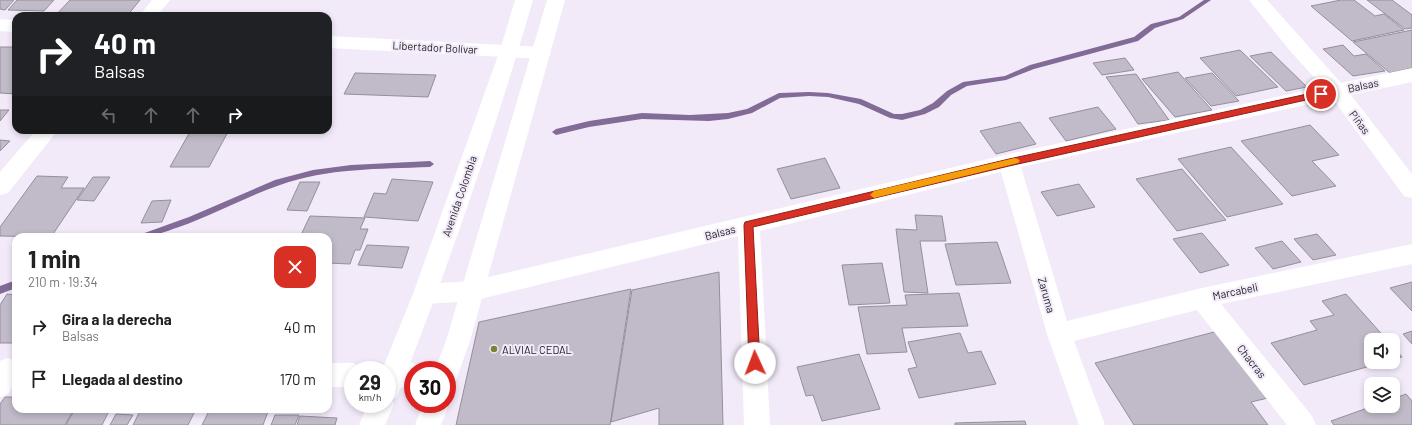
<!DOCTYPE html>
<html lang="es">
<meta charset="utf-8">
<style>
:root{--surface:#fff;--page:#f2f2f2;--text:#222;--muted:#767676}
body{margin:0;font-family:Barlow,sans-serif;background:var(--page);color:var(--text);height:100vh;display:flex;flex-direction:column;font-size:15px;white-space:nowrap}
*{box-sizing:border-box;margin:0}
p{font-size:13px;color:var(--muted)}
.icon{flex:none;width:22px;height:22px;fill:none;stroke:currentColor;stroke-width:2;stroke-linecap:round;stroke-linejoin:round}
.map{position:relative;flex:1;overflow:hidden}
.panel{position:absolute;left:12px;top:233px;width:320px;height:180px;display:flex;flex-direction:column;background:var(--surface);border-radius:12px;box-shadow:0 2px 6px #0003}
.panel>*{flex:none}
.guide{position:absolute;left:12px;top:12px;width:320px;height:122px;border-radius:12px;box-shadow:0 2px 6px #0003;background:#202124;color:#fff;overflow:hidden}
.fabs{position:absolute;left:1364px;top:333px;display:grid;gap:8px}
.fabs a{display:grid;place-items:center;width:36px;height:36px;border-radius:8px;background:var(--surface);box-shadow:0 2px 6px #0003;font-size:20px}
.speed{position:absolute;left:344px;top:361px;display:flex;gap:8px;font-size:20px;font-weight:700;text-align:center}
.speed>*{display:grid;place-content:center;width:52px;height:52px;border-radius:50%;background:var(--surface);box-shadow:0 2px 6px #0003;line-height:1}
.speed small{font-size:10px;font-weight:400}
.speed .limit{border:6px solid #d22;background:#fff;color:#111}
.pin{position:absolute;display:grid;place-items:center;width:34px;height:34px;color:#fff;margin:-17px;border:2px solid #fff;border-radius:50%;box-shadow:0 1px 4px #0007}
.me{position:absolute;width:44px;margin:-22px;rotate:358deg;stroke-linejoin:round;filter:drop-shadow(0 0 3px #0008)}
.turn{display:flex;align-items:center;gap:14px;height:84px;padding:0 16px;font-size:18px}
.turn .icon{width:52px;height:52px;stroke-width:2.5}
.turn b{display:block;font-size:28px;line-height:34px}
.lanes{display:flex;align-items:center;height:38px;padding:0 16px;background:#0003;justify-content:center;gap:20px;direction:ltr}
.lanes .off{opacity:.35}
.round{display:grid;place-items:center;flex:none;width:42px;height:42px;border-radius:12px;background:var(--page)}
.head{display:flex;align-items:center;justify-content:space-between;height:68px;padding:0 16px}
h1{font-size:24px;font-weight:700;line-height:30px}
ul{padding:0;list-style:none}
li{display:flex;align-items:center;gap:12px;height:52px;padding:0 16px}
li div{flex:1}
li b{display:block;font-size:15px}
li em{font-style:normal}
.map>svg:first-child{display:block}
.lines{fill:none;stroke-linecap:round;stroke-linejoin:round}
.stream{fill:#826b96;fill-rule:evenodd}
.building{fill:#c1bac8;stroke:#958e9b}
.street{fill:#fff;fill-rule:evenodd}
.primary{fill:#fff;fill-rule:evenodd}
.route{fill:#d93025;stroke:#8d1f18}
.slow{fill:#f59e0b}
.poi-dot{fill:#788431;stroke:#f2eaf9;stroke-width:1.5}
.labels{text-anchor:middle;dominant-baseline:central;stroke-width:4;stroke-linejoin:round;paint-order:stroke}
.street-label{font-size:11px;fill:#201d22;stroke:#f2eaf9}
.poi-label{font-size:11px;fill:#201d22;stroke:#f2eaf9;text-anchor:start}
</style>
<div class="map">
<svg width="1412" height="425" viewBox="0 0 1412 425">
<rect width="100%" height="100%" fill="#f2eaf9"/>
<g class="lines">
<path class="stream" d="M1204,0H1211L1183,19L1155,28L1138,41L1034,69L1006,80L967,86L951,95L939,107L925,114L902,120L890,118L859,104L828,97L809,96L780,98L752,113L728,119L709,121L642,119L589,127L556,135L552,132L556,129L589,121L642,113L690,115L728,113L747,109L779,93L809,92L828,93L861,99L894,114H902L920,110L933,103L947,91L963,82L1005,76L1030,65L1134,37L1151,24L1179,17Z
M430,161L434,164L430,167C380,169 327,168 280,185C245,197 213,215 179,227C164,232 154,237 138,237L139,235L189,217L275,180L313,170L351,165Z
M16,280V288L0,294V286Z"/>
</g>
<path class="building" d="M0,0H14L5,10L0,9Z
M17,0H54L44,11L8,10Z
M70,0H140L127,16H55Z
M1341,0H1354L1375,16L1384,14L1404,30L1352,41L1311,6Z
M1367,0H1392L1412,15V28L1405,29Z
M1412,30V68L1390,73L1353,42Z
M1343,45L1354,56L1366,54L1385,71L1353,76L1323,49Z
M0,47H16V94L0,93Z
M1240,50L1278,87L1236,96L1200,58Z
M1271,52L1307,87L1286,91L1250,56Z
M1125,58L1134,70L1102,75L1093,63Z
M1178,72L1212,110L1175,117L1142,79Z
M355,73L436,75L428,97L344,94Z
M1212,73L1239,101L1211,106L1185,78Z
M1136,74L1169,120L1138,124L1106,77Z
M1098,107L1116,129L1066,141L1049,118Z
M0,110H9L0,121Z
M1020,122L1036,144L996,154L980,131Z
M1310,125L1339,155L1312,161L1336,186L1292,196L1241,141Z
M191,130H229L209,167H170Z
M0,140L10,141L0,151Z
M1231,147L1283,204L1227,217L1178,159Z
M825,158L840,188L791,199L777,169Z
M1182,169L1226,220L1177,231L1136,179Z
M37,176L68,177L61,188H84L51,237L0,236V227Z
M93,177H110L94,201L77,200Z
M392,179L433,182L418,221L364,217L374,193L386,194Z
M300,182H320L307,211L287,210Z
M1079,184L1095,207L1057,216L1041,192Z
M171,200L162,222L141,223L152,201Z
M915,215L942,216L946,241H920L928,293L904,292L896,229L917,230Z
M310,216L365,218L360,229H368L360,250H355L350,264L328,263V237H300Z
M1202,233L1229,265L1200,273L1173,239Z
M1317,234L1336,255L1313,260L1294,239Z
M1282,241L1301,262L1273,269L1255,248Z
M997,242L1011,283L956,285L945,244Z
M367,245L409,247L402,268L358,265Z
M882,263L890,303L849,305L842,265Z
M719,272L723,425H659V408L611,422L632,290Z
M1412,282V311L1390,288Z
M631,289L610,425H456L479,322Z
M959,293L968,326L902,328L907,352L867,354L858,307L907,305L905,295Z
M7,294L16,295V343H0V305Z
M1346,294L1387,340H1371V362H1384L1304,385L1271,343L1317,330L1310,321L1334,315L1322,301Z
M1218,331L1268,398L1251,402L1268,425H1134L1095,363Z
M1412,331V344L1403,334Z
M960,333L968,353L981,351L996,384L919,398L908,369L917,367L908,342Z
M1393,346L1402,357L1393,359Z
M859,354L880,409L822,421L813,395L806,396L797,367Z
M1406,394L1412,401V425H1334L1331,421L1373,406H1393V399Z
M5,397H16V409H74L65,425H0V404Z
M75,409H110L102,425H66Z
M141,409H196L188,425H133Z
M210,409H269L263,425H202Z
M116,414L133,415L127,425H110Z
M275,415H299L295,425H271Z
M300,416L337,418L335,425H297Z
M1025,421L1026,425H955V423Z"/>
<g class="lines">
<path class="street" d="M152,0H170L157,16H139Z
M1249,0H1267L1341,83L1412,68V82L1351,95L1412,174V198L1404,196L1333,99L1021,167L1067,321L1202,288L1412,244V264L1221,304L1312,416L1316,425H1287L1197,310L1074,341L1105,425H1079L1047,334L1001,172L760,231L770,425H744L738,236L472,301L425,304L417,301L413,294L417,287L425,284L472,281L1009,154L1323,87L1291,52Z
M0,19L16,20V32L0,31Z
M328,36L542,47L549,49L551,53L549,57L542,59L328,48Z
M36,130H58L8,193L0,195V172Z
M8,358L16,361V380L9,393L0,397V361Z
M328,363H353L362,367L364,370H353V387H328Z
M413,363L422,367L424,370H413V387L387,388V370H377L378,368L387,364Z"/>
<path class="primary" d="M515,0H533C495,131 450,262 400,389L396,398L392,399L394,404L385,425H359L368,404H387V370H382L413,294L500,50Z
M547,0H565L470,341L456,380L447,384V370H435L446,341Z
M447,399L449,404L441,425H415L423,404H447Z"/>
</g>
<path class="route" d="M1321,91L1325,94L1324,96L1009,166L753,227L760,363L758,367L755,368L751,367L749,363L744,225L745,222L1009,159Z"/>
<path class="slow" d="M1015,158L1018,159L1020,161L1018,163L874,198L870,195L874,191Z"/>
<circle class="poi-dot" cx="494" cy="349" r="4"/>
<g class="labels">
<g class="street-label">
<text transform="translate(435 47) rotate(3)">Libertador Bolívar</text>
<text transform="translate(1363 85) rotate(-12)">Balsas</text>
<text transform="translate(1360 122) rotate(53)">Piñas</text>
<text transform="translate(459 196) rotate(-71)">Avenida Colombia</text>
<text transform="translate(720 232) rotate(-14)">Balsas</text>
<text transform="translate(1235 291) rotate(-12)">Marcabeli</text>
<text transform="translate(1047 295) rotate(74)">Zaruma</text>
<text transform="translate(1252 361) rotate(52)">Chacras</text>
</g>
<g class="poi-label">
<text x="502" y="349">ALVIAL CEDAL</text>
</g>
</g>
</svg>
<div class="fabs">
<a><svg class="icon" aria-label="sound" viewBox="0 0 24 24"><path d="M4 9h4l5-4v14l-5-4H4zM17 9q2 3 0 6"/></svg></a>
<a><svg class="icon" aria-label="layers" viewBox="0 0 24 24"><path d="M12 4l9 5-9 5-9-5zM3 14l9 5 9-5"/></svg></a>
</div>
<div class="speed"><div>29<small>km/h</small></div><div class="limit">30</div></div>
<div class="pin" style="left:1321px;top:94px;background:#d93025"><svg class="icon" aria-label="arrive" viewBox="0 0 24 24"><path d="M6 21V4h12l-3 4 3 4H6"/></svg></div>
<svg class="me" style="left:755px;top:363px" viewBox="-20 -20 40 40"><circle r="19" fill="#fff"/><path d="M0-13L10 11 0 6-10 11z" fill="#d93025"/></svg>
<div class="guide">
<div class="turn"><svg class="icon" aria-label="right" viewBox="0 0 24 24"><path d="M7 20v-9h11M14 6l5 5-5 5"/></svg><div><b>40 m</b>Balsas</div></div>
<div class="lanes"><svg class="icon off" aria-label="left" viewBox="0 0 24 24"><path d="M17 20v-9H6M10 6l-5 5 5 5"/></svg><svg class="icon off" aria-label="ahead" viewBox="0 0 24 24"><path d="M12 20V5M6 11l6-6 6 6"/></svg><svg class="icon off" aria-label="ahead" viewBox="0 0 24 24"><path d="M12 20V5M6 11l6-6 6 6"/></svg><svg class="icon" aria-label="right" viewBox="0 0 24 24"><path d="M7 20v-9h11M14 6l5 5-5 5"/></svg></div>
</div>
<section class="panel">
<div class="head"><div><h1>1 min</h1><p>210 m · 19:34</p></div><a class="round" style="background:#d93025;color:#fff"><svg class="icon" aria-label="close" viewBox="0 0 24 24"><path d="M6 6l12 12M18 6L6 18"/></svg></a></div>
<ul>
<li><svg class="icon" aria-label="right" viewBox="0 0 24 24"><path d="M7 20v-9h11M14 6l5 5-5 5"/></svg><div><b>Gira a la derecha</b><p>Balsas</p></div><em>40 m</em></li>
<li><svg class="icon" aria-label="arrive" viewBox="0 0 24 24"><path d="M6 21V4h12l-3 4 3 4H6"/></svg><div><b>Llegada al destino</b></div><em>170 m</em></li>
</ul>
</section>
</div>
